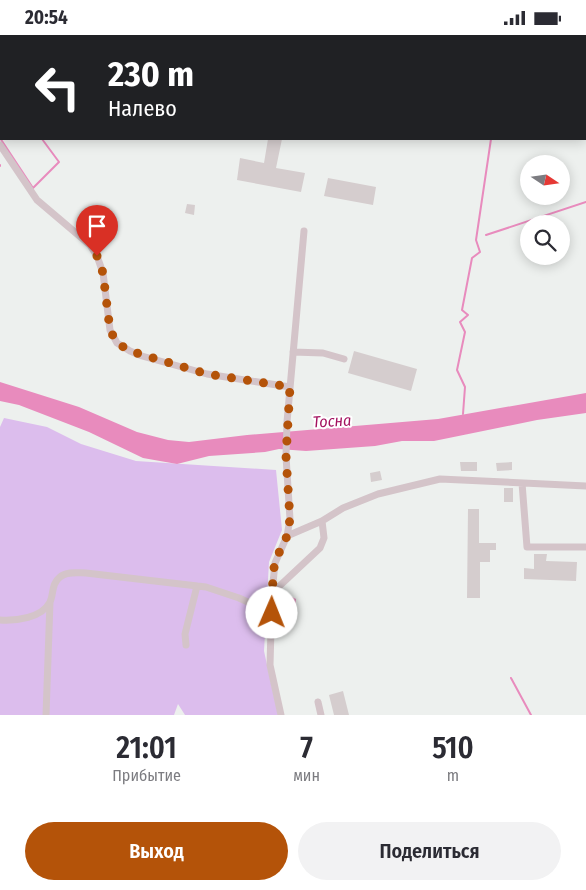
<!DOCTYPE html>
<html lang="ru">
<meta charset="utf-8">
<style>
:root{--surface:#fff;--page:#f2f2f3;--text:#2b2b33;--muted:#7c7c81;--accent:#b45309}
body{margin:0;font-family:"Fira Sans Condensed",sans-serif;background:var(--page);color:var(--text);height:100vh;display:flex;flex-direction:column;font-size:19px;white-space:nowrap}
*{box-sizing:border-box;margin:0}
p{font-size:16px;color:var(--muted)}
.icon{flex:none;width:28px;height:28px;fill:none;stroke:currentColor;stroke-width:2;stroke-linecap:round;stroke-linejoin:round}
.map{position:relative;height:680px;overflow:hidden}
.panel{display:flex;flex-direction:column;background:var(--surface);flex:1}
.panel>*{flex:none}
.banner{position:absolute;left:0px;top:0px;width:586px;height:105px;box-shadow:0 2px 12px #0003;background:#202124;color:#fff;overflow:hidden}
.needle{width:32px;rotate:103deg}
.fabs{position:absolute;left:520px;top:120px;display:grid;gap:10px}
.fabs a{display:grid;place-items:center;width:50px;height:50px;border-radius:50%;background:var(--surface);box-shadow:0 2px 12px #0003;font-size:25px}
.pin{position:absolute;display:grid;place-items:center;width:42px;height:42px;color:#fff;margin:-51px -21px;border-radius:50% 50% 50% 0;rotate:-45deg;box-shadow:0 0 5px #0007}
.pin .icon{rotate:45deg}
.me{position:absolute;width:55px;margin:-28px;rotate:1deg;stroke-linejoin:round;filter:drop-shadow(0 0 4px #0008)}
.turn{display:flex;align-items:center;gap:18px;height:105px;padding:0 25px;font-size:22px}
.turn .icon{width:65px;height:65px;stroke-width:2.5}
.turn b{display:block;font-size:35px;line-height:42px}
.eta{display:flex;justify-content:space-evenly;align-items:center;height:85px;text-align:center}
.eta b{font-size:30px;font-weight:600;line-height:35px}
.primary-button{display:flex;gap:10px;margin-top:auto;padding:10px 25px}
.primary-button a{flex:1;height:58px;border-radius:30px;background:var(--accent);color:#fff;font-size:20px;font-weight:600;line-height:58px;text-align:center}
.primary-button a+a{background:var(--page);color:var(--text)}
.status{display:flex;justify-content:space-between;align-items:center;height:35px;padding:0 25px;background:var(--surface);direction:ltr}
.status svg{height:14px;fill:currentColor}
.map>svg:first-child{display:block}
.green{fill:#dcbded}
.water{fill:#e88bbd}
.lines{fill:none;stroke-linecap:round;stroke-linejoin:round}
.stream{stroke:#e88bbd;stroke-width:2}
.building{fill:#d5cdce}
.minor{stroke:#d4c4c9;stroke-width:7}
.route{stroke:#b45309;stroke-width:9;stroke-dasharray:0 16.2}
.labels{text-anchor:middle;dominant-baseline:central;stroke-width:4;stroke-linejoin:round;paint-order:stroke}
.water-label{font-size:16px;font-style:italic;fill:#a3115f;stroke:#fff}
</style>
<div class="status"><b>20:54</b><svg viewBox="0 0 49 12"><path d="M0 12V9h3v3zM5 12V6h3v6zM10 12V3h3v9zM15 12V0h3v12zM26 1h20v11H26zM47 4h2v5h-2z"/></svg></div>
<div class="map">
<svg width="586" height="680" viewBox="0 0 586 680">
<rect width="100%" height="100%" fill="#edf0ee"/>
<path class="green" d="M4,383L47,392L81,409L136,426L276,435L282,495L269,527L264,616L278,680H185L178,669L174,680H0V392Z"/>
<path class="water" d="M0,347L79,372L137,397L168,405L189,407L247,400L438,384L586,358V378L537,385L434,406H402L375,411L306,416L279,414L265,417L209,421L177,429L143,423L89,397L19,370L0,366Z
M292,562L296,564L294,584L288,585L290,575L288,571H284L286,563Z"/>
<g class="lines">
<path class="stream" d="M508,1V0
M0,48L1,50
M0,103L33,153L59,127L42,104
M0,130V131
M486,200L586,167
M463,379L465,352L457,335L465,297L460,287L468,280L462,275L472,223L480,217L476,205L491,104
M511,643L531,680"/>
</g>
<path class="building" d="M268,104H282L276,133L305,138L301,157L237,145L240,123L264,128Z
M328,143L376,152L373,170L324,161Z
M187,169L195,170L194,180L185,178Z
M354,316L417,334L411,356L348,338Z
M460,427H477V436H461Z
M512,427V435L497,436L496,428Z
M380,436L382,445L371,447L370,438Z
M504,453H513V467H504Z
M468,474H479V508H496V515H490V527H480V563H467Z
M534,519H547L546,526L577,527L576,546L524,544V533L534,534Z
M343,656L349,680H334L329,660Z"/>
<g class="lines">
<path class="minor" d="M0,110L37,165L90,210L97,221L103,238L110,295L117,308L130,316L142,321L207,339L290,352
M293,317L323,318L344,324
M522,448L527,512H586
M287,501L322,486
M272,558L320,513L324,503L322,486L343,473L378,459L440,444L586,451
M0,585C16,586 42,583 50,567C54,559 51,549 60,542C67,536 78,538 86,538L206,552L239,563L272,578
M186,610L185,599L197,551
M318,667L321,680
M46,680L50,567
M281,680L270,630L272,558L275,528L287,501L290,484L286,421L287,387L304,196"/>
</g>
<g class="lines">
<path class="route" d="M97,221L103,238L110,295L117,308L130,316L207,339L290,352L286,421L290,484L287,501L278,520L273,536L272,578"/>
</g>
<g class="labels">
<g class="water-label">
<text transform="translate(332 386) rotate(-3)">Тосна</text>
</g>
</g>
</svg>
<div class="fabs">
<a><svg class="needle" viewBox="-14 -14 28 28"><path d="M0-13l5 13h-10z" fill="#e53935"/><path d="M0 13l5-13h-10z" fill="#7c7c81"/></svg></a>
<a><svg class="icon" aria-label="search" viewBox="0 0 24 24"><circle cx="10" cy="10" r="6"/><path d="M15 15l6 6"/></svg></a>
</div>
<div class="pin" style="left:97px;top:221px;background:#d93025"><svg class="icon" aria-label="arrive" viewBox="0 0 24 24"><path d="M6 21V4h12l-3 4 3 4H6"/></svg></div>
<svg class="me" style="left:272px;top:578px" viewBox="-20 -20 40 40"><circle r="19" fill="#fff"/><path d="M0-13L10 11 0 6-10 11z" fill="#b45309"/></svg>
<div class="banner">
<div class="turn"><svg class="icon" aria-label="left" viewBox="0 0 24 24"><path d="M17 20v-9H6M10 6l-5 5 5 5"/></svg><div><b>230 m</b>Налево</div></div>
</div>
</div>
<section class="panel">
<div class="eta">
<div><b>21:01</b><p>Прибытие</p></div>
<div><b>7</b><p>мин</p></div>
<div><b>510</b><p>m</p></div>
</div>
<div class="primary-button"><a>Выход</a><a>Поделиться</a></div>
</section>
